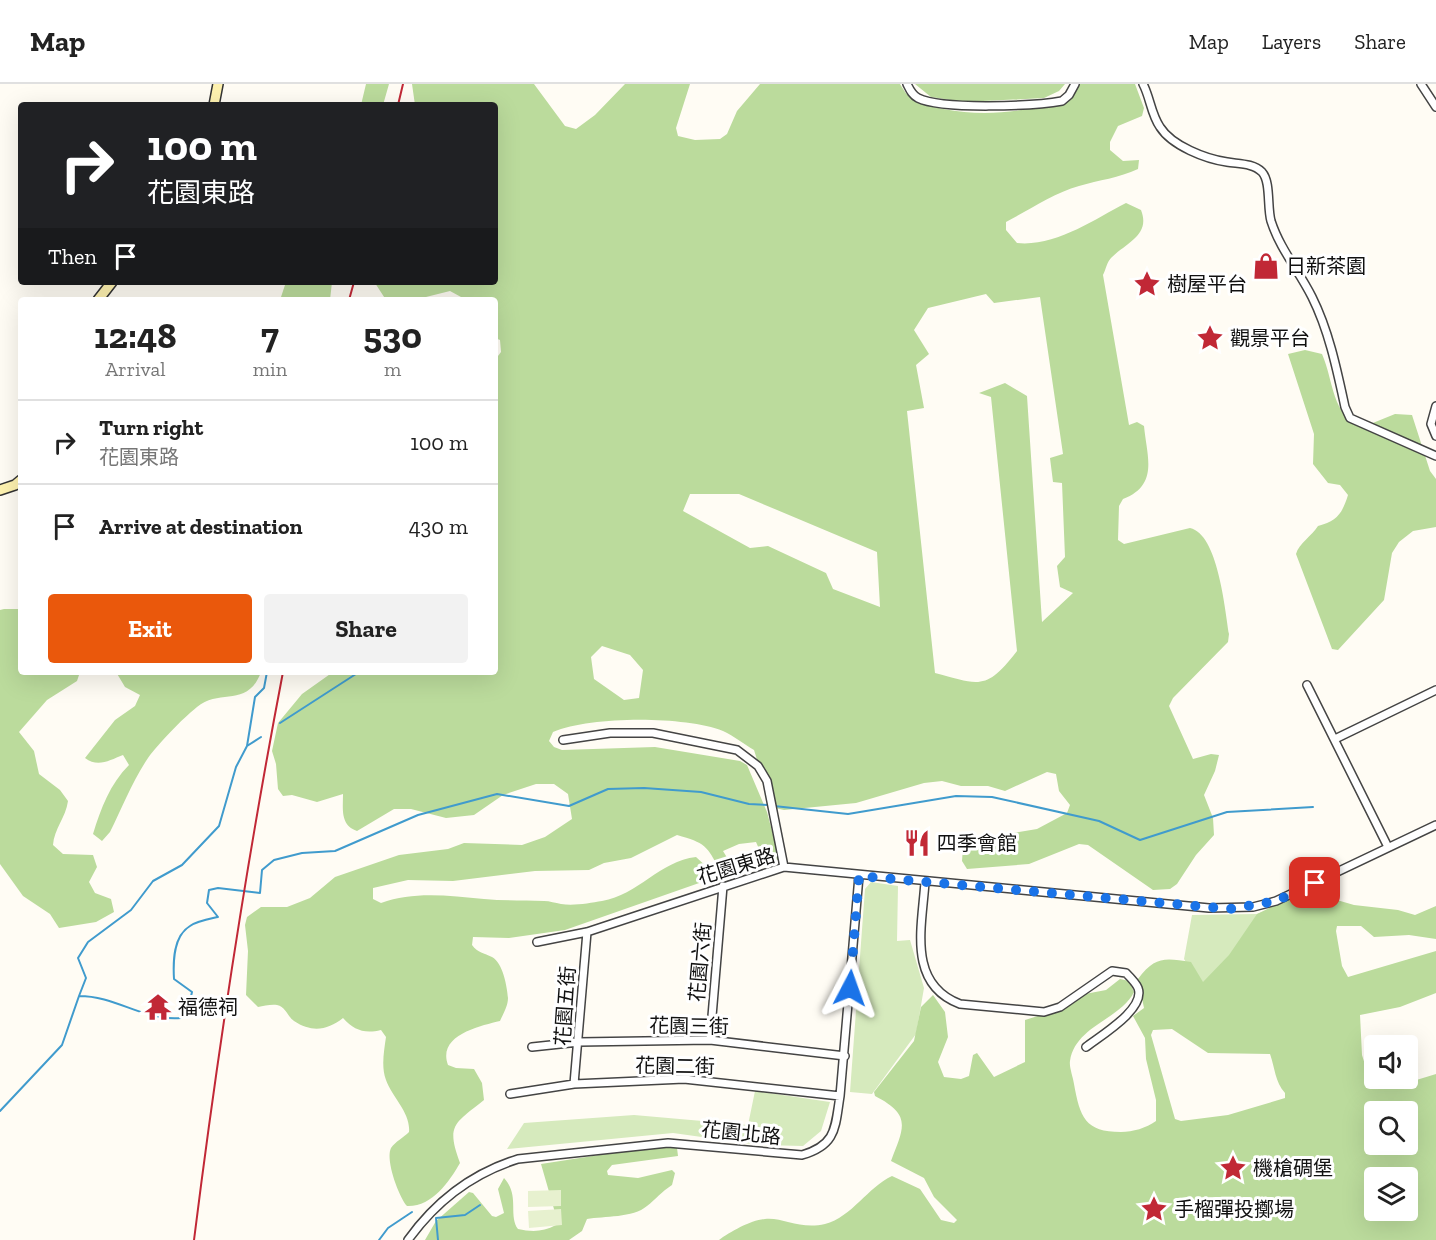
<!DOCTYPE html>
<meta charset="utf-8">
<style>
:root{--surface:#fff;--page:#f2f2f2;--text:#222;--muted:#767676;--line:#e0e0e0;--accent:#ea580c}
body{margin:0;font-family:"Zilla Slab","Noto Sans TC",serif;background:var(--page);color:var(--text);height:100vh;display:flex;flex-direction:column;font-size:22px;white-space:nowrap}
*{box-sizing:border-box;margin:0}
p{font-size:20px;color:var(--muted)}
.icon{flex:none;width:33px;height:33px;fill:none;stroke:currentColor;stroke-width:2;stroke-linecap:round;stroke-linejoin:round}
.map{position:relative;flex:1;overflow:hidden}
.panel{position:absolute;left:18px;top:213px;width:480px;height:378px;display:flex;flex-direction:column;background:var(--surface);border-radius:6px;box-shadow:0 6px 24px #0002}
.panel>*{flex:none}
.banner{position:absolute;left:18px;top:18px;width:480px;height:183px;border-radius:6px;box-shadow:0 6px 24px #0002;background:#202124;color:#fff;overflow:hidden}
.controls{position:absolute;left:1364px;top:951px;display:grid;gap:12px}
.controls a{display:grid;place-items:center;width:54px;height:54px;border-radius:6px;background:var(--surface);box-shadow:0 6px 24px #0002;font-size:30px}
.pin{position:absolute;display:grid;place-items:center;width:51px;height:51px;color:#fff;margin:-26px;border-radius:12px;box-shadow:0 3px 9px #0006}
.me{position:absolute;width:66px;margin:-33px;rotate:4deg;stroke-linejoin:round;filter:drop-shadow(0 0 4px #0008)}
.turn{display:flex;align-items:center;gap:21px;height:126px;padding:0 30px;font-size:27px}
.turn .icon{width:78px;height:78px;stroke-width:2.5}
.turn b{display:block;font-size:42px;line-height:51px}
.then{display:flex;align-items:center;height:57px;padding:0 30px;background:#0003;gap:12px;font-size:22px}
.eta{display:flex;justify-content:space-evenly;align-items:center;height:102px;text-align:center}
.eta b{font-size:36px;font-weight:800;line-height:42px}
.action{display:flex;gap:12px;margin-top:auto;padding:12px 30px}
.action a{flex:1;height:69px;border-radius:6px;background:var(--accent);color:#fff;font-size:24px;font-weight:800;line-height:69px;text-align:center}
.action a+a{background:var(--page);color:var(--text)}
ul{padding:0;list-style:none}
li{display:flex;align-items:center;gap:18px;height:84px;padding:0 30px;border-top:2px solid var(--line)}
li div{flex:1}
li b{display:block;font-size:22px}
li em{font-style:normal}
header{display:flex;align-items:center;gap:36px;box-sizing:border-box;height:84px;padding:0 30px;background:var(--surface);border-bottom:2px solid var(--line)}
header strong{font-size:28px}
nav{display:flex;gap:33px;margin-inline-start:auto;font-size:21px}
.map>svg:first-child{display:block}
.green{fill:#d6eabd}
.forest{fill:#bbdb9c;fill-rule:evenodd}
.pitch{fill:#e7f1cf}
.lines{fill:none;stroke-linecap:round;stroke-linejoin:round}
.stream{stroke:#409bcd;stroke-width:2}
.street-casing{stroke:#444;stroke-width:10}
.secondary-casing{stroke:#333;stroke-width:12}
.street{stroke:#fff;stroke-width:7}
.secondary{stroke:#fef2b0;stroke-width:9}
.rail{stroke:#c12836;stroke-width:2}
.route{stroke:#1a73e8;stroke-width:10;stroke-dasharray:0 18}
.labels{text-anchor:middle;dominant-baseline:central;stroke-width:6;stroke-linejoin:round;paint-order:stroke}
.poi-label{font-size:20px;fill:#111;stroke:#fff;text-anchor:start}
.street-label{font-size:20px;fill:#111;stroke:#fff}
</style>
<header>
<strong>Map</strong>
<nav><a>Map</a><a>Layers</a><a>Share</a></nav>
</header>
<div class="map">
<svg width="1436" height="1156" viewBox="0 0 1436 1156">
<rect width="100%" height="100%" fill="#fffcf4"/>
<path class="green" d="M871,798L898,802L897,857L910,856L924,904L916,950L872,1010L850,1008L865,805Z
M1289,819L1210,908L1195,893L1184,875L1192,831L1257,830Z
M755,1007L830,1018L821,1047L803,1062L759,1061L673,1049L507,1065L524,1039L634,1031L748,1041Z"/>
<path class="forest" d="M366,0H389L383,21H361Z
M412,0H534L565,42L576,45L595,31L625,0H690L676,44L678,52L695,56L720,55L727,50L737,27L760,0H900C903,5 907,12 912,14C949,35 1026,33 1065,13C1070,11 1073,4 1077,0H1135L1144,24L1142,32L1118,42L1110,58V66L1123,77L1139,76L1138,85C1119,94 1099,96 1079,102C1054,109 1029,126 1006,138V146L1017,159C1055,163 1093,136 1126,119L1141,126C1151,151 1126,159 1111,174C1107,178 1106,185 1103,191L1129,341L1137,338L1144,342C1147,373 1159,401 1123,415L1119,422L1118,456L1124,460L1190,444C1218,450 1225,525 1229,550L1228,558L1173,614L1169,622L1193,675L1211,670L1219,671L1215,687L1204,711L1213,734L1214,751L1196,771L1177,800L1170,805L1153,806L1088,761L1079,760L1029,780L967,785L962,777L963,763L978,755L1037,745L1067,729L1070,721L1059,707L1056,690L1047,688L1005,707L988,702H961L942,697L924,699L856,719L784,726L775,724L770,717L754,666C744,660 734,652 723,647C684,632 592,632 553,648L549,657L554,663L562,666L655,663L740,677L747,681L767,728L773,751L781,765L779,775L771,779L763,774L756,758L739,760L723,767L731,780L729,789L720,787C707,761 705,759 677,751L631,774L604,779L589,786L535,787L453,797L408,796L373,804V815L381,819C414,807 449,812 484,815C504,817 524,816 544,817C550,817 555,819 561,820C574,822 590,819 602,817C638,811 660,777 696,773L708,784L709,793L702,798L565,846L509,854L473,853L472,861C478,869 484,869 492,873C503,879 507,902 508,914C508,922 503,930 500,937C480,942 437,951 448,981L456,984L474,985L482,999L484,1016C454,1040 446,1041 460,1079C449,1098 432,1123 407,1122C399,1113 385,1076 391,1064C395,1058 404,1053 409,1048C411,1029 392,1013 386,996C381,983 384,967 386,953L381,946C364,950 354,946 343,934C328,946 312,949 294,937C287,932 286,923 277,921C271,920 264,922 258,923L246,911L248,867L245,841L247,833L261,823H287L310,814L335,793L399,771L448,765L464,759L522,761L545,753L572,735L568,710L554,700H536L503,711L474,731L446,734L411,725H394L357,747C340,741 343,725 343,710L317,718L292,711L283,712L278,705L276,680L272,667L278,639L302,610L333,588H495V276L501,268L500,256L495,254V216H460L461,213L450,207L414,216H386L375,199L495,198V21H415ZM986,210L994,219L1040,213L1063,370L1050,374L1053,398L1062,399L1065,473L1057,482L1060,503L1073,509L1042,538L1027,312L1005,299L979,309L991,313L1017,567C986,607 980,601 935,589L907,327L924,324L916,281L929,270L914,246L928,224ZM690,410H739L877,468L880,523L833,505L826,489L768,462L750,464L683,427ZM602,562L630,571L643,586L639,614L624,616L594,595L591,573Z
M915,0H1065L1059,7L1044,14L964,18L931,13Z
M286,198H332L330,216H280Z
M1305,266L1322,270C1334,297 1331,332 1363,343L1395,330L1412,331L1430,387L1436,395V443L1413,447L1399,458L1392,469L1384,516L1338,566L1332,565L1296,470C1299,459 1312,452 1318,442C1337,437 1342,430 1348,411L1340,401L1328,399L1313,380L1314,350L1288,270Z
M4,525H21V588H80L77,597L47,616L19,648L34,667L39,690L60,706L68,717C66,733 54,745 53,761L63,770L93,771L97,783L89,798L95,809L111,815L114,828L96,838L59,844L50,830L23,812L0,780V526Z
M116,588H261C248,624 220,604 197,623C182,635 159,659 148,674C133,696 122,724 110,748L102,757L93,750C101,724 110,700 129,681L123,671C110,676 98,684 85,674L115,636L135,622L140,611L125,603Z
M1309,805L1321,806L1330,814L1354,821L1398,826L1415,831L1436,822V855L1409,851L1374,853L1361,842H1337L1336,847L1342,882L1348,893L1436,867V909L1400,923L1360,931L1362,971L1371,1000C1393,1003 1415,997 1436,990V1156H719C730,1148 751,1136 765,1135C783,1133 800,1146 825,1140C852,1133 868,1103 892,1092L920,1105L941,1136L954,1139L957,1136L934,1113L924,1094L891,1077C904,1043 912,1031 875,1012L874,1008L914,957L921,923L933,911L945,928L948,953L938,978L944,993L961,995L969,992L973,971L977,969L994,993L1025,978V936L1054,927L1085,910L1106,906L1120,895L1129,897L1134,908C1121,935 1075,942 1070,977C1069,983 1073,993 1074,1000C1080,1033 1085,1048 1121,1048C1133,1048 1146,1044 1156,1037V1016L1146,975L1145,954L1133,932L1144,924L1138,895C1155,872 1165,874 1191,878L1203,898L1229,871L1257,830ZM1172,945L1208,969L1270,970C1275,984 1275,998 1285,1009V1014L1228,1031L1181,1037L1175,1035L1151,951L1153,946ZM1374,1028H1407V1060H1374ZM1374,1094H1407V1126H1374Z
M664,1061L677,1064L678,1072L612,1081L607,1087L608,1091L638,1094L672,1086L675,1089L672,1101C661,1108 656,1115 647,1122C633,1134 604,1132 587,1135L582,1147L569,1156H425L436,1137L469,1108L473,1109L492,1132L496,1133L504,1129L498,1105L504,1094C520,1111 508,1131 518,1145C532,1148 543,1148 556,1141V1132L541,1080Z"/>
<path class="pitch" d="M561,1106V1122L528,1123V1107Z
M561,1125L562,1141L529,1144L528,1127Z"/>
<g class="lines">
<path class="stream" d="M280,639L359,588
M247,662L255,613L264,604L267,588
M774,722L848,730L956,712L992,713L1099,737L1140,756L1227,728L1313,723
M79,912L86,894L78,874L88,858L131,826L153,797L182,781L219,742L236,683L247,662L261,653
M0,1027L62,961L79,912C117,912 142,937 181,934L188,925L192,908L174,895C173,878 173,852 190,842C197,837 209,835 218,833L207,819L209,806L218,804L260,809L262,786L274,776L302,769L335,767L418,731L497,710L569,722L608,705L644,704L701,708L749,720L769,721
M379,1156L388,1144L412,1128
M438,1156L436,1134L465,1131L480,1121"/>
<defs>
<path id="street" d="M907,0C910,6 912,11 918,14C942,26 1035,22 1062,17L1069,11L1075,0
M1143,0C1150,13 1151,30 1160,43C1172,62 1206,75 1227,78C1238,80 1253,79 1262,88C1271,98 1267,123 1271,137C1280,165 1299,187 1312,213C1329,247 1337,286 1345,323L1350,334L1436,372
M1421,0L1436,23
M1436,322L1431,340L1436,352
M1307,601L1388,763
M1335,655L1436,606
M563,656L610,649H653L737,666L758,682L767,697L784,783
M925,798C922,843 907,900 960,920L1044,928L1060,923L1112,887L1126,889C1130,893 1136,899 1138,904C1146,925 1100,952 1086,963
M537,858L587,848L784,783L1209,824L1253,823L1276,817L1436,741
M710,956L723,802
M532,963L579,958L710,956L845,972
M574,1000L587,848
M510,1010L574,1000L684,995L840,1012
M408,1156C436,1117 473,1089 518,1075L668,1059L802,1071C837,1061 835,1043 840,1012L859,792"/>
<path id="secondary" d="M214,21L218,0
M98,216L112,198
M0,406L15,401L21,396"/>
</defs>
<use href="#street" class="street-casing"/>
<use href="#secondary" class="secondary-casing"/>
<use href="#street" class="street"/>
<use href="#secondary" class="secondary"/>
<path class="rail" d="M398,21L403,0
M349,216L354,198
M194,1156C218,965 247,776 283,588"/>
</g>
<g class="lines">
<path class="route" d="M850,904L859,792L1230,825L1276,817L1315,799"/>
</g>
<defs>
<symbol id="shop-bare" viewBox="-9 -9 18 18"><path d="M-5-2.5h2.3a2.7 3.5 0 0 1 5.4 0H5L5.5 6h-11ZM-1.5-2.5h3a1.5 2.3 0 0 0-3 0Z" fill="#c12836" stroke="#fff" stroke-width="2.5" paint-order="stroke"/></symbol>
<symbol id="sight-bare" viewBox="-9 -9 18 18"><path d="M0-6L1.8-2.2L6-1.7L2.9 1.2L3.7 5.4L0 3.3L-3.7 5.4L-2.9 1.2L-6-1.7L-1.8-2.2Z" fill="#c12836" stroke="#fff" stroke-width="2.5" paint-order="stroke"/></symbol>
<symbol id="restaurant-bare" viewBox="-9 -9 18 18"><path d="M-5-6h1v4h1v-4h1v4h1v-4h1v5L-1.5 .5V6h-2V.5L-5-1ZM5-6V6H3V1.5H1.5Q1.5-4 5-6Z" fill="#c12836" stroke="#fff" stroke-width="2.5" paint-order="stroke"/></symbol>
<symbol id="temple-bare" viewBox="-9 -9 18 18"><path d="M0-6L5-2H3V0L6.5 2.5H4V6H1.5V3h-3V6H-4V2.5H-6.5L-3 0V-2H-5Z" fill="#c12836" stroke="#fff" stroke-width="2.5" paint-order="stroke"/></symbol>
</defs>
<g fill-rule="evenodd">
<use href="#shop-bare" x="1247" y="163" width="38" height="38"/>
<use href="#sight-bare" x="1128" y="181" width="38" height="38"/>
<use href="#sight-bare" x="1191" y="235" width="38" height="38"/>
<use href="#restaurant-bare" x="898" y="740" width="38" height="38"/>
<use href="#temple-bare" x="139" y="904" width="38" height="38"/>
<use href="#sight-bare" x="1214" y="1065" width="38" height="38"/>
<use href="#sight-bare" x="1135" y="1106" width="38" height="38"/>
</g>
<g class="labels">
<g class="poi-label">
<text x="1286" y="182">日新茶園</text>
<text x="1167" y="200">樹屋平台</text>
<text x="1230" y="254">觀景平台</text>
<text x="937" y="759">四季會館</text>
<text x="178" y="923">福德祠</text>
<text x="1253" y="1084">機槍碉堡</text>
<text x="1174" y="1125">手榴彈投擲場</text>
</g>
<g class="street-label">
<text transform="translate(736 782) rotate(-17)">花園東路</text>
<text transform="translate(700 878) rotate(-85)">花園六街</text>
<text transform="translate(565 922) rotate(-86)">花園五街</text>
<text transform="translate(689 942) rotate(1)">花園三街</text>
<text transform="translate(675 982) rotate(1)">花園二街</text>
<text transform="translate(741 1049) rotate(6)">花園北路</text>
</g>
</g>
</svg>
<div class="controls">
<a><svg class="icon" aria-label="sound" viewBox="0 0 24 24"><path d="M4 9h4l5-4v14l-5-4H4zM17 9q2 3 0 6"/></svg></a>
<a><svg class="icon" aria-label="search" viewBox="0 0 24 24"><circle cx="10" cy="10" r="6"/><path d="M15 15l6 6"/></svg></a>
<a><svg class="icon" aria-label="layers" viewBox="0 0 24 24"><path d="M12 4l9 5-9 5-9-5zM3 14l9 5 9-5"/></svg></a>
</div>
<div class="pin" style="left:1315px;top:799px;background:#d93025"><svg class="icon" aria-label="arrive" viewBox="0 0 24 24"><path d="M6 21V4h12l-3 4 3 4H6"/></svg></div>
<svg class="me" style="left:850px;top:904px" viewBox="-20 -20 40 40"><path d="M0-17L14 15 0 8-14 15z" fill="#1a73e8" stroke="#fff" stroke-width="4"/></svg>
<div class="banner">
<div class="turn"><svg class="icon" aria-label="right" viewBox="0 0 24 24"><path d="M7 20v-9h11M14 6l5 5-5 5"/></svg><div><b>100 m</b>花園東路</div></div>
<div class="then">Then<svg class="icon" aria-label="arrive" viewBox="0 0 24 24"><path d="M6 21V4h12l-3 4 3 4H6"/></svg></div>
</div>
<section class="panel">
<div class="eta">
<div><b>12:48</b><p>Arrival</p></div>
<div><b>7</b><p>min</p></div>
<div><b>530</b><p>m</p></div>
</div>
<ul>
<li><svg class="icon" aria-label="right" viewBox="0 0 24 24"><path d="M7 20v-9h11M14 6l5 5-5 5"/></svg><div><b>Turn right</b><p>花園東路</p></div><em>100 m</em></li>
<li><svg class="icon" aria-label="arrive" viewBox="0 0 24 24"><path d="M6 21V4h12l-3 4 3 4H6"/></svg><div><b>Arrive at destination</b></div><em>430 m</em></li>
</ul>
<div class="action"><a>Exit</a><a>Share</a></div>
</section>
</div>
